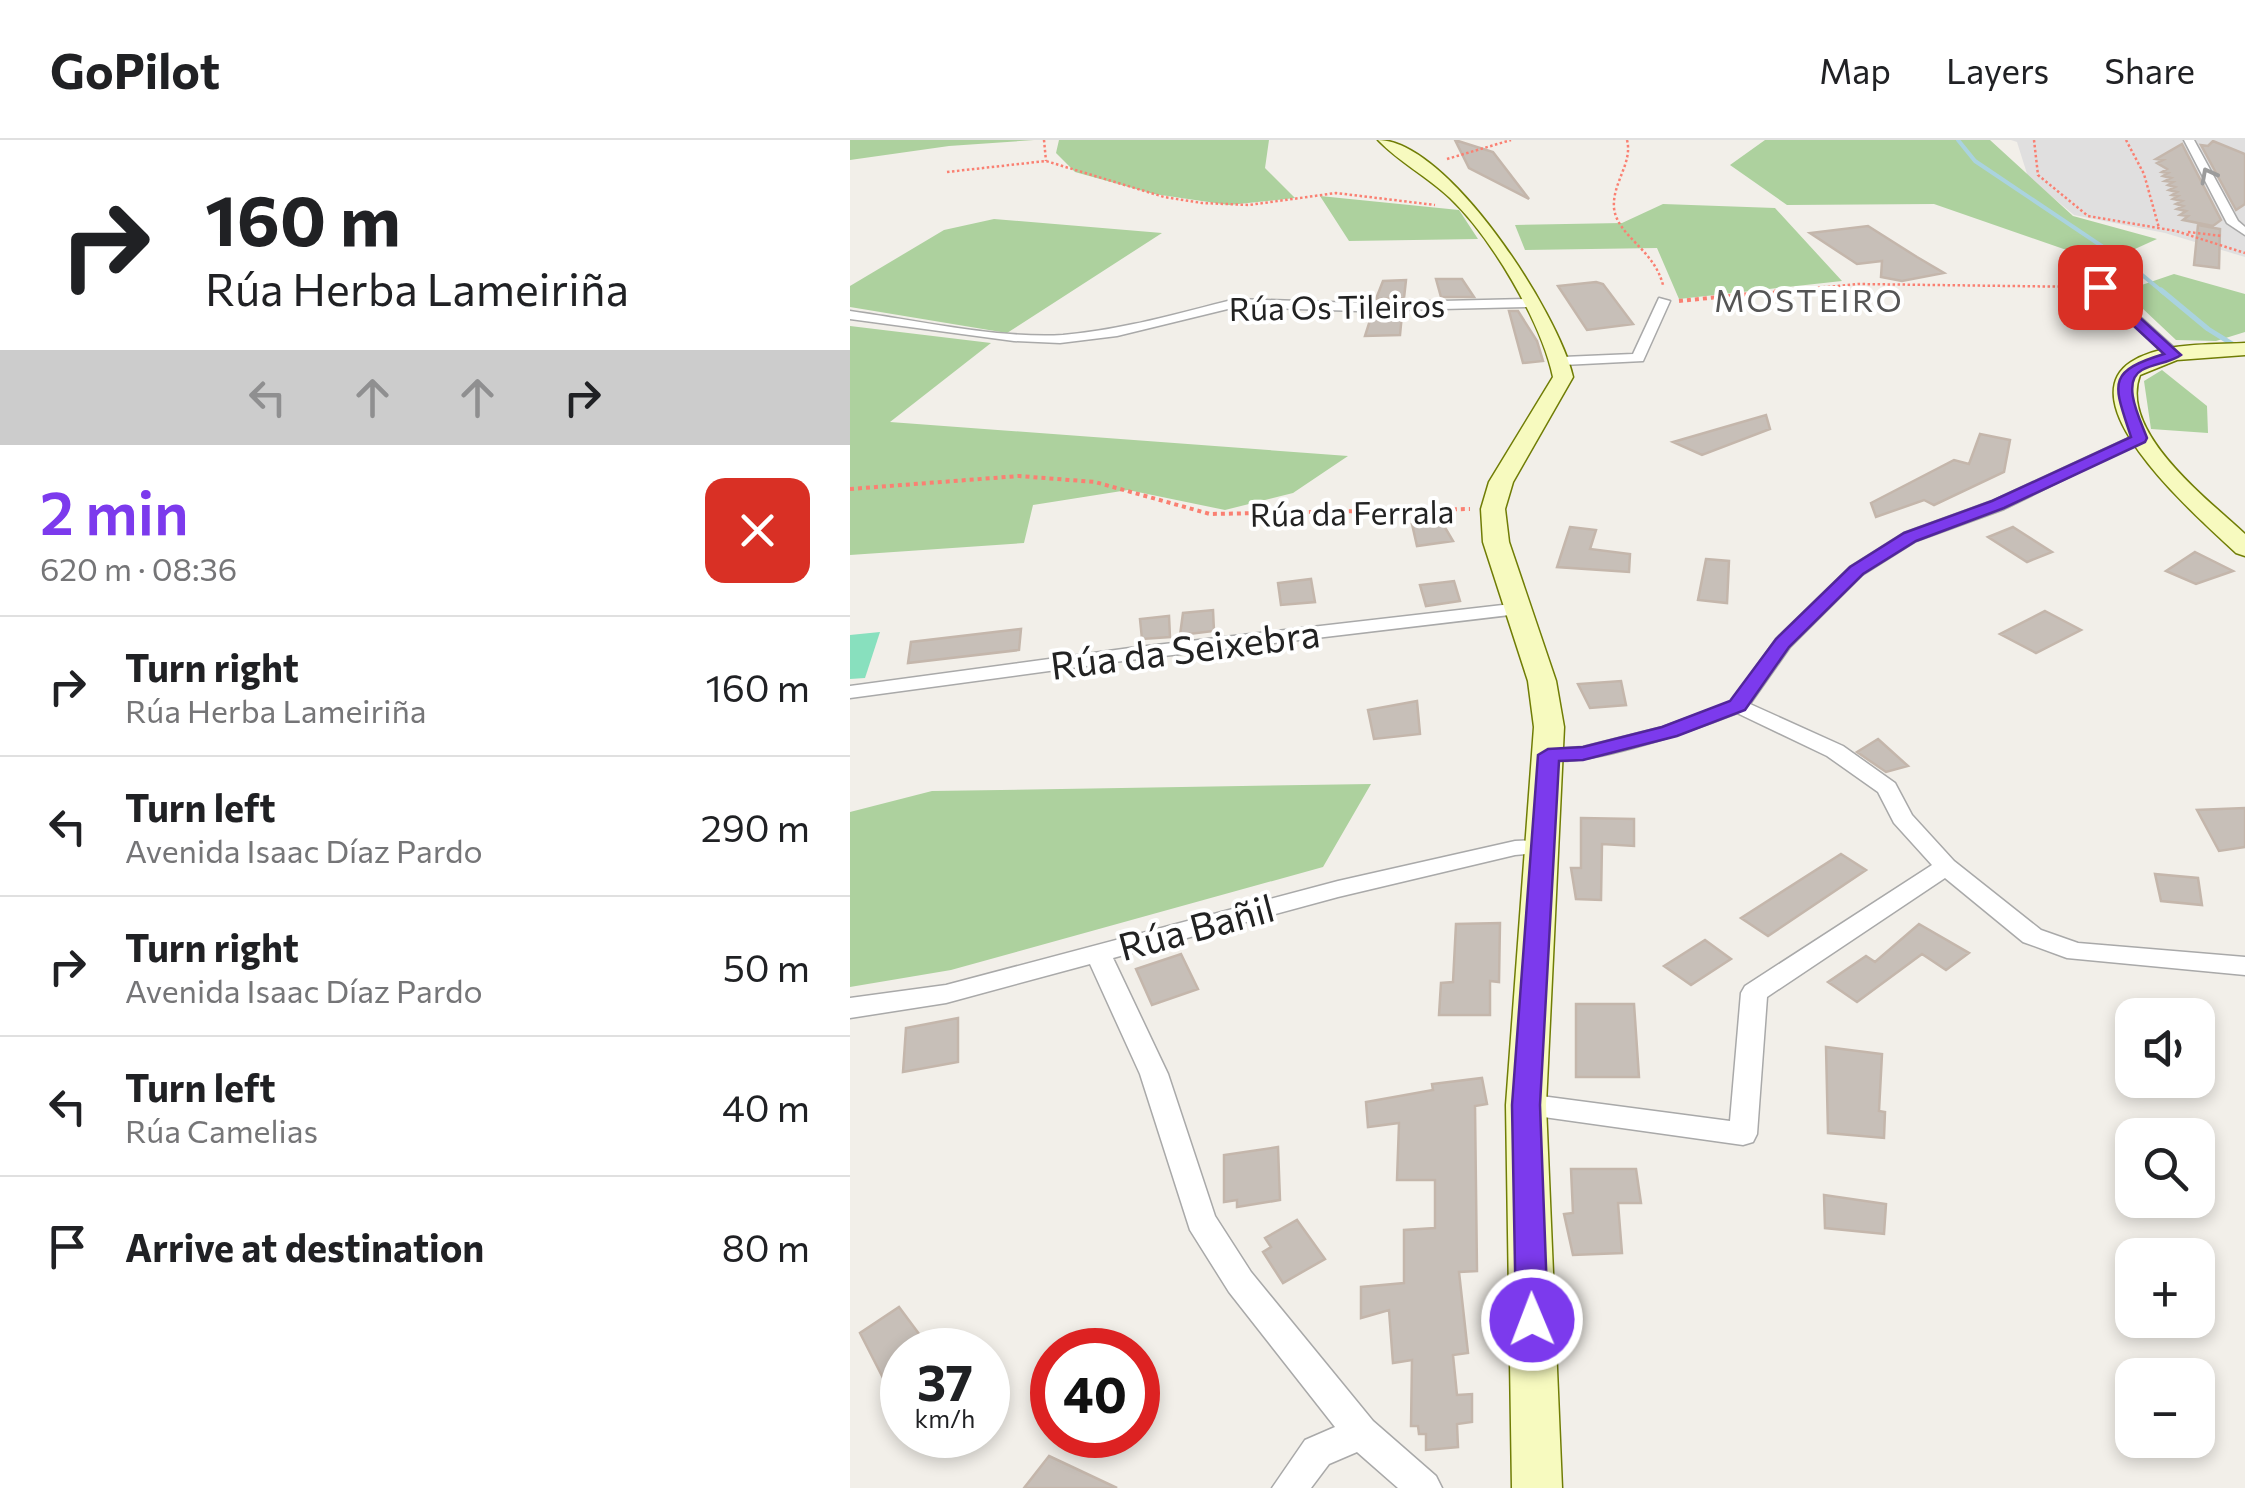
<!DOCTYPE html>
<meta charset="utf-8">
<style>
:root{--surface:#fff;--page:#f2f2f2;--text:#202124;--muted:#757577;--line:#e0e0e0;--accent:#7c3aed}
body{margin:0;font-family:Commissioner,sans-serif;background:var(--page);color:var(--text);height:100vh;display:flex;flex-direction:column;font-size:38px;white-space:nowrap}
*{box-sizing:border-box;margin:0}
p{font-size:32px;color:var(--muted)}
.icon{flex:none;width:55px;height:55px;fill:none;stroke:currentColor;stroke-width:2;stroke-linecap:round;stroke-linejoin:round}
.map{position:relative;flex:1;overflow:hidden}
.side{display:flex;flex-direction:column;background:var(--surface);width:850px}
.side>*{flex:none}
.guide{background:#fff;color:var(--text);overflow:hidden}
.fabs{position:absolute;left:1265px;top:858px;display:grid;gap:20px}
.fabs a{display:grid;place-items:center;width:100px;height:100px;border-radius:20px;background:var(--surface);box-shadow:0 5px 15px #0003;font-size:50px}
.speed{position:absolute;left:30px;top:1188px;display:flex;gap:20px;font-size:50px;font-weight:700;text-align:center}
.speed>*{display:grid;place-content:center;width:130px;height:130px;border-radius:50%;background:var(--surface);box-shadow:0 5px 15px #0003;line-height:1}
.speed small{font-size:25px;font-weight:400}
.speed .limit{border:15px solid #d22;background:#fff;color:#111}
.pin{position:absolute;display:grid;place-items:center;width:85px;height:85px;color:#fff;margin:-42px;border-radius:20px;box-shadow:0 5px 15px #0006}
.me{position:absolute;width:110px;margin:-55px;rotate:359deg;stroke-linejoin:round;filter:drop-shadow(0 0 8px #0008)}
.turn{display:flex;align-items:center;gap:35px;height:210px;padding:0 40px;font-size:45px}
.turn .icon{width:130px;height:130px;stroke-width:2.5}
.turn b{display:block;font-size:70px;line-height:85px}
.lanes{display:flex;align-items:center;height:95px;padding:0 40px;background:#0003;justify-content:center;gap:50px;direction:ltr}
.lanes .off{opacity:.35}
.round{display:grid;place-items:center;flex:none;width:105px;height:105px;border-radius:20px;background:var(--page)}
.head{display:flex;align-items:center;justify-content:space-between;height:170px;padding:0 40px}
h1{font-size:60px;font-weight:600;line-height:75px;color:var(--accent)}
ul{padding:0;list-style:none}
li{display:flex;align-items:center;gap:30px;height:140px;padding:0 40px;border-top:2px solid var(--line)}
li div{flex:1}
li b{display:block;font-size:38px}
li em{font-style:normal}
header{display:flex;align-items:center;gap:60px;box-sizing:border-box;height:140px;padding:0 50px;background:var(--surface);border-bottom:2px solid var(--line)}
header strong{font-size:48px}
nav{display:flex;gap:55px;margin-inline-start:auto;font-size:35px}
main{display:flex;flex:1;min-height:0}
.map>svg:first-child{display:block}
.residential{fill:#e0dfdf}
.forest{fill:#add19e}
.pitch{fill:#88e0be}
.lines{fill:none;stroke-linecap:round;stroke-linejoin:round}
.stream-far1{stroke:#aad3df;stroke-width:4}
.stream{stroke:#aad3df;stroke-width:5}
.building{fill:#c7bfb8;stroke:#c4b6ab;stroke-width:2.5}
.street-casing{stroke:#a9a9a9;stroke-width:3}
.secondary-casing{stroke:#707d05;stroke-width:3}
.path-far1{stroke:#fa8072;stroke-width:2.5;stroke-dasharray:2.5 2.5;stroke-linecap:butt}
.path{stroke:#fa8072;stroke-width:4;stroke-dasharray:4 4;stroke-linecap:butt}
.street{fill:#fff;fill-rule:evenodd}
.secondary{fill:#f7fabf;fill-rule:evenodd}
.oneway{stroke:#9c9c9c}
.route{fill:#7c3aed;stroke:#51269a;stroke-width:2.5}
.labels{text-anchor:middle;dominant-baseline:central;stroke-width:8;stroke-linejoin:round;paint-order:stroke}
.far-neighbourhood-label{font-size:32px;letter-spacing:2.5px;fill:#555;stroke:#fff}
.far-street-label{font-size:32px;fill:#222;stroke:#fff}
.street-label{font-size:38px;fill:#222;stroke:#fff}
</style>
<header>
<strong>GoPilot</strong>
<nav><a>Map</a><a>Layers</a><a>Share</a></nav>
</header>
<main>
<section class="side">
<div class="guide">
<div class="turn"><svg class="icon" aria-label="right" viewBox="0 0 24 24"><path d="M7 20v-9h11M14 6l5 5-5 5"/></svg><div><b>160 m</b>Rúa Herba Lameiriña</div></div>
<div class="lanes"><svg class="icon off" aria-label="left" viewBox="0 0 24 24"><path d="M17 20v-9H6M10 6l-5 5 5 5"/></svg><svg class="icon off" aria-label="ahead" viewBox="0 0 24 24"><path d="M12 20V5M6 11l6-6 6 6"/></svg><svg class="icon off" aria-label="ahead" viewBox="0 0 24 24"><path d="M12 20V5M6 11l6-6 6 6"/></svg><svg class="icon" aria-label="right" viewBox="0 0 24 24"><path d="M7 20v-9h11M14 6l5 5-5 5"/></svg></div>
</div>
<div class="head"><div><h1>2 min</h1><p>620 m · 08:36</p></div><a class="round" style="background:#d93025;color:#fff"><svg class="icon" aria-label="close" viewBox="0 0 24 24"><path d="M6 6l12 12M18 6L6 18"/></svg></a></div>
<ul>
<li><svg class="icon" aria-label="right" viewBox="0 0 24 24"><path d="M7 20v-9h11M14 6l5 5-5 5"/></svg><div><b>Turn right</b><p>Rúa Herba Lameiriña</p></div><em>160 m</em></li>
<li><svg class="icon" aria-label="left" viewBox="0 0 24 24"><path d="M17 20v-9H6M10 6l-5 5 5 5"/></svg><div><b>Turn left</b><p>Avenida Isaac Díaz Pardo</p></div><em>290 m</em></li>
<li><svg class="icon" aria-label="right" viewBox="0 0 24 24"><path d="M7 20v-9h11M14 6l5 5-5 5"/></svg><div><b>Turn right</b><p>Avenida Isaac Díaz Pardo</p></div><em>50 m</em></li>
<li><svg class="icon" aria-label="left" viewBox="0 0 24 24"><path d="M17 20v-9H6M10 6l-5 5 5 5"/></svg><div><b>Turn left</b><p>Rúa Camelias</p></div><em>40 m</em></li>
<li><svg class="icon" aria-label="arrive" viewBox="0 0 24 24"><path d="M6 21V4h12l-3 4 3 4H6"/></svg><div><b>Arrive at destination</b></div><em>80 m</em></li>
</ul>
</section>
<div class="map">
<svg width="1395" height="1348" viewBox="0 0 1395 1348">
<rect width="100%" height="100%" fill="#f2efe9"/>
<path class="residential" d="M1161,0H1395V117L1315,93L1224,75L1178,37L1167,2Z"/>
<path class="forest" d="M0,0H184L99,6L0,20Z
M209,0H419L415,28L445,58L379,65L304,54L225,32L206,13Z
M915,0H1140L1223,76L1307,99L1254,123L1084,64L937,65L880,25Z
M470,56L609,70L628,99L499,101Z
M813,64L925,68L992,141L829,159L807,108L675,110L665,85L772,83Z
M144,79L312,93L157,193L0,167V146L94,90Z
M1324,134L1395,154V192L1366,201L1326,200L1274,151Z
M0,186L141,203L40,282L498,316L443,353L375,370L278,350L183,365L174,403L0,415Z
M1312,230L1357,266L1358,293L1301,289L1294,241Z
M521,644L473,727L101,830L0,847V672L82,651Z"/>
<path class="pitch" d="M30,492L15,538L0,539V495Z"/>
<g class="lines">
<path class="stream-far1" d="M1108,0L1125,21L1280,125L1314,153"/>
<path class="stream" d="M1311,150L1358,189L1395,212"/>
</g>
<path class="building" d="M605,0L643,12L679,59L619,28Z
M1363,1L1395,14V64L1386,70L1351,5L1358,6Z
M1332,4L1371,80L1363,86L1333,80L1338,76L1330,75L1336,71L1327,69L1333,66L1326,64L1332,61L1323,59L1328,56L1322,55L1327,52L1319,50L1325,47L1318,45L1323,42L1315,41L1321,38L1313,36L1318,33L1312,32L1317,29L1307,23L1313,20L1306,19Z
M1348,85L1370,89L1369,128L1344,125Z
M1018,86L1067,117L1094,133L1052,141L1031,137L1032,121L1007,124L960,93Z
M586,139H612L624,157H591Z
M556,140L554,158L526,159L533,141Z
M746,142L753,144L783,184L737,190L708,146Z
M659,171H668L687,201L693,221L673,223Z
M522,174H552L550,195L515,196Z
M916,275L920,289L852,315L823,302Z
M1130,294L1160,300L1154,332L1084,365L1074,360L1026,377L1021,363L1104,320L1119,324Z
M590,379L603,401L567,406L562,384Z
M720,387L746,390L740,409L780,414L779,432L707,427Z
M1163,387L1202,412L1177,422L1138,397Z
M1345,412L1383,431L1346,444L1316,431Z
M856,419L879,421L877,463L848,460Z
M461,439L465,462L431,465L428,443Z
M604,441L610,461L576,466L570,445Z
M363,470L364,491L330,495L333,473Z
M1195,471L1231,490L1186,513L1150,494Z
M319,476L320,497L292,499L290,479Z
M171,489L169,510L58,523L61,502Z
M771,541L776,565L740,568L728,544Z
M567,561L570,594L524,599L518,570Z
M1028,599L1058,626L1036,632L1007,612Z
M1395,668V707L1369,711L1347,670Z
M731,678L784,679V706L752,704L751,760L726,759L721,728H731Z
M991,714L1016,730L918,796L891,778Z
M1305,734L1348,738L1352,765L1311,761Z
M650,783L649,842L640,841V875H589L591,843L603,842L606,784Z
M1069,784L1119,813L1096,830L1072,814L1007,862L978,842L1016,816L1025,822Z
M855,800L881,819L841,845L814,826Z
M331,814L348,849L302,865L286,829Z
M726,864H784L789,937H726Z
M108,878V922L53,932L56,888Z
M976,907L1032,914L1029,971L1035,972L1034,998L978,993Z
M632,938L637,964L625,966L627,1131L609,1132L618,1213L603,1215L607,1255L622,1254V1282L607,1284L608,1307L576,1310V1294H569L568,1286H561L562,1220L543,1223L539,1170L511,1178V1147L554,1143V1090L585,1088V1040H547L549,983L518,987L516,962L583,950L582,944Z
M428,1007L430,1060L387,1067V1060L374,1062V1015Z
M721,1029H786L791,1063H768L772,1113L723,1115L714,1074L723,1073Z
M974,1055L1036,1064L1034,1094L975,1088Z
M447,1080L475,1119L433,1143L413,1112L421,1107L415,1098Z
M49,1167L81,1210H52V1225L33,1238L10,1193Z
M199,1316L267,1348H174Z"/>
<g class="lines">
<defs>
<path id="street" d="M1334,0H1344L1388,81L1395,87V95L1377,83Z
M1246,144H1254L1329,212V218H1319L1246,150Z
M809,158L820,161L793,221L713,225L706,221L713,217L783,214Z
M386,159L507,163L679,159L685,163L679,167L507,171L386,167L267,196L210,203L164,201L0,179V171C65,180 149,199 213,195C272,190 329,173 386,159Z
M1285,295L1298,298L1154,369L1066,401L1012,435L940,507L900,564L993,606L1045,643L1062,675L1104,721L1191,790L1228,803L1395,817V835L1217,818L1173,802L1095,738L917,857L907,994L903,1002L893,1005L666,973L662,965L666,957L676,954L880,981L891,853L895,846L1082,725L1044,683L1028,652L977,616L887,573C854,586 713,638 687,615L690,610L733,607L813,587L881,562L926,499L1000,427L1054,393L1142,361Z
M670,463L677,465V473L280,520L0,558V546L280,508Z
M692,700L700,702L704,707L700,712L665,715L488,757L263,818L318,934L365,1076L401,1132L523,1281L586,1336L592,1348H548L507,1312L479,1324L461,1348H422L455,1300L485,1287L379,1152L340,1090L290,934L240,824L96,863L0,878V858L96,845L488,741L665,701Z"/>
<path id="secondary" d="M528,0C598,0 709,174 723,237L663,342L655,369L659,402L706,541L714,587L696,965L712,1348H662L656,965L684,587L678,541L633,402L631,369L639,342L703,237C691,181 641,97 600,58C578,37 549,22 528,0Z
M1395,203V215L1327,220L1290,235C1268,292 1359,360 1395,394V416L1386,413C1357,385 1215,265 1281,222C1313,202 1359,205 1395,203Z"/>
</defs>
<use href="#street" class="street-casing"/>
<use href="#secondary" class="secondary-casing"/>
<path class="path-far1" d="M194,0L196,21
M777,0C783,23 762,43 764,68C767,96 804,109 813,145
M1184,0L1188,35L1238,76L1326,91L1395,113
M1276,0L1294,34L1309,88
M597,19L661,0
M97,32L196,21L314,57L352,63L399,65L486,53L585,65
M1338,92L1372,96
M913,153L1008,144L1237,147"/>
<path class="path" d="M829,161L940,150
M0,349L169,336L245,342L360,374L620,369"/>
<use href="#street" class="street"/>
<use href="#secondary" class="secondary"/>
</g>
<defs><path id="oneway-chevron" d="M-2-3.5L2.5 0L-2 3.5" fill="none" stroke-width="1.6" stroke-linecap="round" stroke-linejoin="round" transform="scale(2.5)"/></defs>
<use class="oneway" href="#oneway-chevron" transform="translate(1358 35) rotate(-118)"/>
<path class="route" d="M1245,145H1254L1331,215C1320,223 1305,223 1292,230C1270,242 1291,281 1297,298L1295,302L1154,368L1066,401L1013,434L939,507L895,570L827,596L733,620L709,621L690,965L698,1180L693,1190L682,1194L670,1190L666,1180L662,965L688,615L698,609L733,607L812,587L880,561L926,499L1000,427L1054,393L1142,361L1281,297C1264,244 1255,232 1314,214L1245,150Z"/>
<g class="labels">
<g class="far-neighbourhood-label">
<text x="959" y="159">MOSTEIRO</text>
</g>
<g class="far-street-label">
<text transform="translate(487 166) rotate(-1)">Rúa Os Tileiros</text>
<text transform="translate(502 372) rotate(-1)">Rúa da Ferrala</text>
</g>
<g class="street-label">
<text transform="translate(335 508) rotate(-7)">Rúa da Seixebra</text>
<text transform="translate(346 786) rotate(-15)">Rúa Bañil</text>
</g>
</g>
</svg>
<div class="fabs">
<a><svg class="icon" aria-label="sound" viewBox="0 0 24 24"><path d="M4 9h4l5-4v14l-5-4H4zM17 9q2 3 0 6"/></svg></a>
<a><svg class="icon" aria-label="search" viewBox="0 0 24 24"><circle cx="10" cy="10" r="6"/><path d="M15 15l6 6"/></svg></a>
<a>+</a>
<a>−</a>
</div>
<div class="speed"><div>37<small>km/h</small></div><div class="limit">40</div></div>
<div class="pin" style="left:1250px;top:147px;background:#d93025"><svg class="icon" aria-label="arrive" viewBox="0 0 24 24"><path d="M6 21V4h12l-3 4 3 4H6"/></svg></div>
<svg class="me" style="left:682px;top:1180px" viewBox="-20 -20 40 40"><circle r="17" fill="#7c3aed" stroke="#fff" stroke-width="3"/><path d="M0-11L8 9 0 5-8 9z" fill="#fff"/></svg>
</div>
</main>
